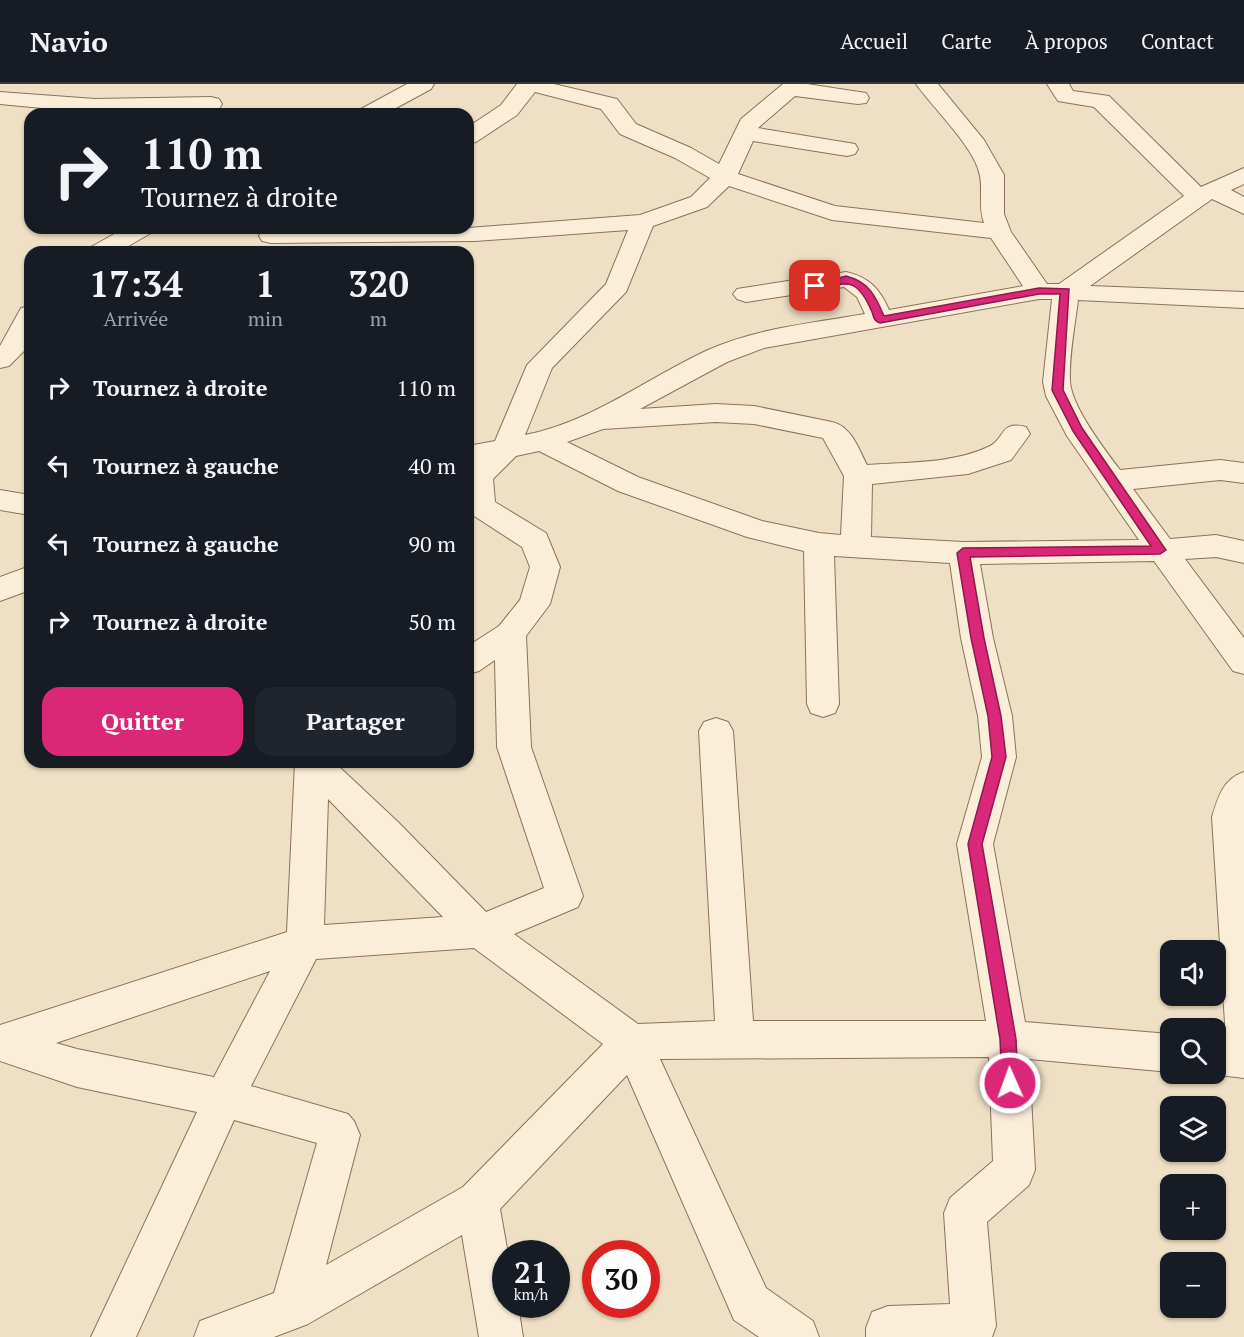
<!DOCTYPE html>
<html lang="fr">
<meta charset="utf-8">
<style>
:root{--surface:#171b24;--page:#20242c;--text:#f1f3f6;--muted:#9ea1a6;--line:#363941;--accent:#db2777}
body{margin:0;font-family:"PT Serif",serif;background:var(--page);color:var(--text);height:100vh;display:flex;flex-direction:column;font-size:22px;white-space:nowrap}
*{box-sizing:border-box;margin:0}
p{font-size:20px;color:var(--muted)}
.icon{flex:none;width:33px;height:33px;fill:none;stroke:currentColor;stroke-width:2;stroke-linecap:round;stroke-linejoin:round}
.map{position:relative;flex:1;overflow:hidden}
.panel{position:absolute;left:24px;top:162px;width:450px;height:522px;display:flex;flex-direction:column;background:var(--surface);border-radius:18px;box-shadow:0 2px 4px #0004}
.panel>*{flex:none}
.hud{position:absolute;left:24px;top:24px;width:450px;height:126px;border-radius:18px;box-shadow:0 2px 4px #0004;background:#171b24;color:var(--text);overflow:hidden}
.fabs{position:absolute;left:1160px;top:856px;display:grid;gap:12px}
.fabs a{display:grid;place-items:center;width:66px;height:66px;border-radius:12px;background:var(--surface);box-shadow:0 2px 4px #0004;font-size:30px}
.speed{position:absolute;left:492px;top:1156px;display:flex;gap:12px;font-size:30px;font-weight:700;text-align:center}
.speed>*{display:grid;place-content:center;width:78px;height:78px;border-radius:50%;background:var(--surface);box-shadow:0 2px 4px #0004;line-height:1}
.speed small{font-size:15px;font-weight:400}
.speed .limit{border:9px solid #d22;background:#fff;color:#111}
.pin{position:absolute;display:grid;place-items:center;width:51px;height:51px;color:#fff;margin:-26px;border-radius:12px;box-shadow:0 3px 9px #0006}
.me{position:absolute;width:66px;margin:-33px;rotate:358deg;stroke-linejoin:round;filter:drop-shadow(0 0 4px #0008)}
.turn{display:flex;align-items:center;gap:21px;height:126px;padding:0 18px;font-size:27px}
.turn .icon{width:78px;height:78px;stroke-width:2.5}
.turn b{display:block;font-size:42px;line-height:51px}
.eta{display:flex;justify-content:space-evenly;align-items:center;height:102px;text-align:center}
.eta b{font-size:36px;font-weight:800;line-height:42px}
.cta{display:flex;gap:12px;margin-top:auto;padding:12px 18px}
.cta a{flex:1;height:69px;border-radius:18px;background:var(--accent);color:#fff;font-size:24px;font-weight:800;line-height:69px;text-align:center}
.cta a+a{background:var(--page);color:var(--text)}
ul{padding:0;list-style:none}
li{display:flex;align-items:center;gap:18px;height:78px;padding:0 18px}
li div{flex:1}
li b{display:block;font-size:22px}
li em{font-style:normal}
header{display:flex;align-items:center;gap:36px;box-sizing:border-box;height:84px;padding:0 30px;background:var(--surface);border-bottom:2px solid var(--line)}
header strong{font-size:28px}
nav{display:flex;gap:33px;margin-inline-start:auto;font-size:21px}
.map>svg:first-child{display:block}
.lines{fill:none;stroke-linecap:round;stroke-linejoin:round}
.minor-casing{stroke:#8b715a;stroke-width:2}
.minor{fill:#faeed9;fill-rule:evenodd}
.route{fill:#db2777;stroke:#8e194d;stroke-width:1.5}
</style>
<header>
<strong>Navio</strong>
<nav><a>Accueil</a><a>Carte</a><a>À propos</a><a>Contact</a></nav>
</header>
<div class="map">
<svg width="1244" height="1253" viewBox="0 0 1244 1253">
<rect width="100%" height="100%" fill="#efe0c5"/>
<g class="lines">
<defs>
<path id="minor" d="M407,0H434L431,5L385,30H358L361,25Z
M517,0H554L617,15L636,40L691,64L719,80L741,35L783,0H807L866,9L869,14L866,19L858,20L795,12L758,44L855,60L858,65L855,70L847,72L753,57L738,90L835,122L984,139C978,123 983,108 980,92C976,65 933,24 916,0H938L984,56L1004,91V130L1011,148L1047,200H1059L1184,112L1094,23L1058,17L1047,0H1069L1073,7L1109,12L1201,103L1244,84V100L1231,106L1244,113V130L1212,115L1090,202L1244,208V224L1078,216C1075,242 1069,270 1070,296C1070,321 1105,366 1120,386L1220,376L1244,379V399L1220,396L1133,405L1170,455L1216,451L1244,457V479L1216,473L1185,475L1244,554V590L1233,587L1154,477L980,480L993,554L1012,632L1016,673L993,760L1025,938L1170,950V988L1029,975L1035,1086L1029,1101L987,1138L996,1242L992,1253H866V1244L872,1228L888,1222L950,1220L944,1129L950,1114L993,1077L989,973L660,975L766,1204L813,1237L819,1253H759L734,1236L627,991L500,1125L508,1170H506V1221H518L523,1253H479L462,1151L308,1240L274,1253H194L200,1237L274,1209L317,1059L234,1036L136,1253H91L197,1028L77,1003L0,977V941L287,848L295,678H334L398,738L486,828L544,804L497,663L495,576L479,587L468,590V562L499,542L520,516L530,483L522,463L471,430L468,426V385L473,381L468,382V362L495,357L527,281L606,200L628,146L475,157L271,159L262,157L259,152L262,147L271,145L468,144L640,131L691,113L710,94L675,74L620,50L601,25L535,8L517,31L476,58L468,60V43L501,21ZM729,102L832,136L991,154L1023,202L889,226C880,205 869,193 846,188L737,205L733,210L737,215L746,218L844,203L857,213L865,230C813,239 757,244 708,266C647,294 592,338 525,351L552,284L626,208L653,142L707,123ZM1039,215H1052L1043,298L1046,312L1067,352L1139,456L963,458L871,453L872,400L968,390L1011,376L1030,350L1026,343C999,336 1006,355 988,363C952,380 906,378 867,381C858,364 852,343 832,338L754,322L716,320L640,325L727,278L764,264ZM716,338L754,340L823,354L844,392L841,451L819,449L762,437L638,393L567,358L603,345ZM539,367L618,407L747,453L804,467L807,620L811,629L823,633L835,629L839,620L834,472L950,479L961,554L978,632L982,673L957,760L986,937H753L733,647L728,638L716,634L704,638L699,647L715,937L638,940L514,850L578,823L583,812L531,663L526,552L550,520L560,483L546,449L495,418L493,395L516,372ZM328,715L443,833L324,841ZM474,864L603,960L463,1103L326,1181L360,1051L354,1037L348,1030L251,1002L316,875ZM270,887L214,993L77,965L56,959Z
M0,8L95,15L211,13L219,15L222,20L219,25L211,27L95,29L0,20Z
M125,144H155L151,149L118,168H88L91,163Z
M30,222L28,263L9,282L0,284V262L21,224Z
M0,406L30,411V431L0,426Z
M30,482V506L0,517V493Z
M1244,688V994L1211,990H1215V954L1226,955L1212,733C1218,713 1223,695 1244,688Z"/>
</defs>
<use href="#minor" class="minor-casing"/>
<use href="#minor" class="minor"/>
</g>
<path class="route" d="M846,192C869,198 875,211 884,232L1039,204L1069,205L1063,306L1082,344L1166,466L1160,470L970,473L984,554L1001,632L1006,673L982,760L1016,955L1018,999L1016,1004L1010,1007L1004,1004L1002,999L1000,955L968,760L992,673L988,632L971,554L957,469L963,464L1151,462L1073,347L1052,306L1060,210H1039L880,239C874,237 874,234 872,228C857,193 849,198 815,205L810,202Z"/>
</svg>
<div class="fabs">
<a><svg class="icon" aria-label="sound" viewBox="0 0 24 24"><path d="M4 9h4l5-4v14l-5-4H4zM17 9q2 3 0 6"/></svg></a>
<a><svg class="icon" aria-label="search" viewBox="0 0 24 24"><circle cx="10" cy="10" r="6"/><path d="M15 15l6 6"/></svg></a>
<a><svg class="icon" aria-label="layers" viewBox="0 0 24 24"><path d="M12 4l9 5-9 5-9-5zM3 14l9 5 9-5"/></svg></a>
<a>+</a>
<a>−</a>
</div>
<div class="speed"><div>21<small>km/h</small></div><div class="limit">30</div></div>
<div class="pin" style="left:815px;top:202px;background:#d93025"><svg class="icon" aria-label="arrive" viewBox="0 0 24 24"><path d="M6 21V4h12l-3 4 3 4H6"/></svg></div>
<svg class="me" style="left:1010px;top:999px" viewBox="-20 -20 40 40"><circle r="17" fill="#db2777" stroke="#fff" stroke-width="3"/><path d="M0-11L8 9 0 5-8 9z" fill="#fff"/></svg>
<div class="hud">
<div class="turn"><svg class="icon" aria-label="right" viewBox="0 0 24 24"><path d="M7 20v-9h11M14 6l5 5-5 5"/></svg><div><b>110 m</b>Tournez à droite</div></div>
</div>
<section class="panel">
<div class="eta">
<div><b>17:34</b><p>Arrivée</p></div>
<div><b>1</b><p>min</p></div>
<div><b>320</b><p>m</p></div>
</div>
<ul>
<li><svg class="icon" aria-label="right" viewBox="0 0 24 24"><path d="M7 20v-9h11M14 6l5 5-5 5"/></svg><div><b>Tournez à droite</b></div><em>110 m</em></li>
<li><svg class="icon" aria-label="left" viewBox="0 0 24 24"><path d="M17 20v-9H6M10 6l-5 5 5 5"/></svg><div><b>Tournez à gauche</b></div><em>40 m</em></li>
<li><svg class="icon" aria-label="left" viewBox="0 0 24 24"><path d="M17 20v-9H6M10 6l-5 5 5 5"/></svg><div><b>Tournez à gauche</b></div><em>90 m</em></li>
<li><svg class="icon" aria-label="right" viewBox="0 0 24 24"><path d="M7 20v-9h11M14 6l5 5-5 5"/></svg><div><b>Tournez à droite</b></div><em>50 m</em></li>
</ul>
<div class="cta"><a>Quitter</a><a>Partager</a></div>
</section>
</div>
